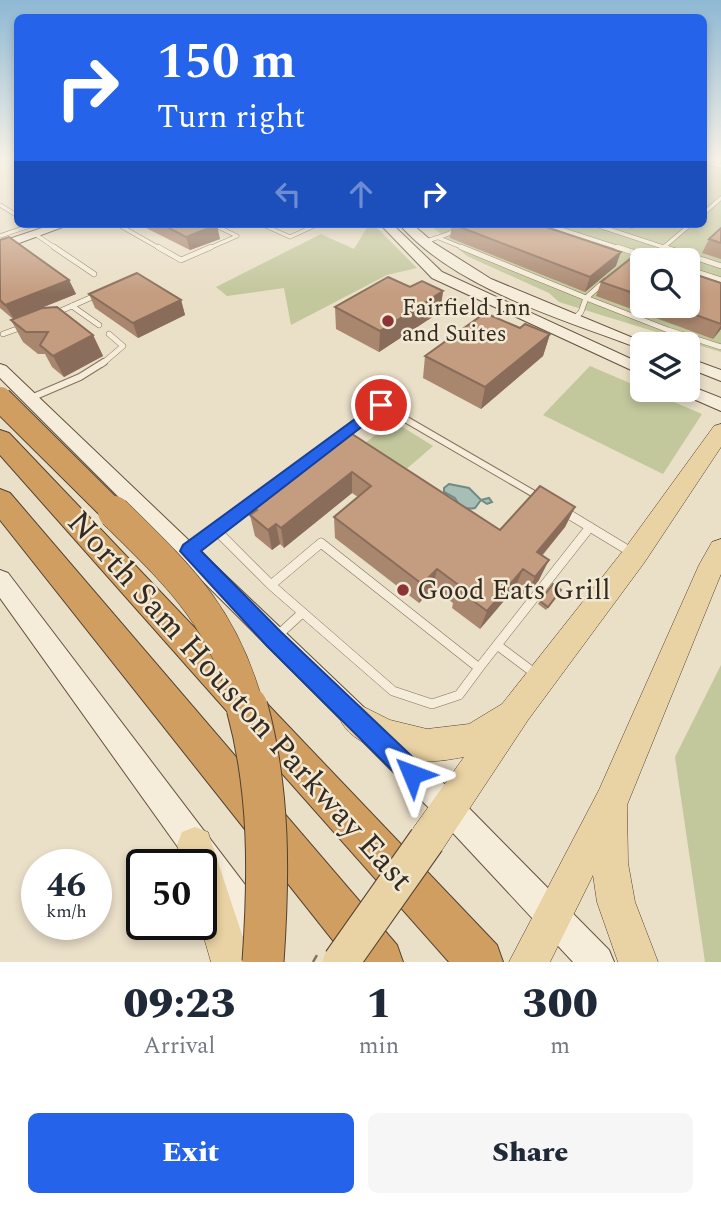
<!DOCTYPE html>
<style>
:root{--surface:#fff;--page:#f6f6f7;--text:#1f2937;--muted:#747a83;--accent:#2563eb}
body{margin:0;font-family:Spectral,serif;background:var(--page);color:var(--text);height:100vh;display:flex;flex-direction:column;font-size:26px;white-space:nowrap}
*{box-sizing:border-box;margin:0}
p{font-size:23px;color:var(--muted)}
.icon{flex:none;width:38px;height:38px;fill:none;stroke:currentColor;stroke-width:2;stroke-linecap:round;stroke-linejoin:round}
.map{position:relative;height:962px;overflow:hidden}
.panel{display:flex;flex-direction:column;background:var(--surface);flex:1}
.panel>*{flex:none}
.top-card{position:absolute;left:14px;top:14px;width:693px;height:214px;border-radius:10px;box-shadow:0 4px 10px #0003;background:#2563eb;color:#fff;overflow:hidden}
.controls{position:absolute;left:630px;top:248px;display:grid;gap:14px}
.controls a{display:grid;place-items:center;width:70px;height:70px;border-radius:10px;background:var(--surface);box-shadow:0 4px 10px #0003;font-size:35px}
.speed{position:absolute;left:21px;top:849px;display:flex;gap:14px;font-size:35px;font-weight:700;text-align:center}
.speed>*{display:grid;place-content:center;width:91px;height:91px;border-radius:50%;background:var(--surface);box-shadow:0 4px 10px #0003;line-height:1}
.speed small{font-size:18px;font-weight:400}
.speed .limit{border:4px solid #111;border-radius:10px;background:#fff;color:#111}
.pin{position:absolute;display:grid;place-items:center;width:60px;height:60px;color:#fff;margin:-30px;border:4px solid #fff;border-radius:50%;box-shadow:0 2px 7px #0007}
.me{position:absolute;width:77px;margin:-38px;rotate:314deg;stroke-linejoin:round;filter:drop-shadow(0 0 5px #0008)}
.turn{display:flex;align-items:center;gap:24px;height:147px;padding:0 28px;font-size:32px}
.turn .icon{width:91px;height:91px;stroke-width:2.5}
.turn b{display:block;font-size:49px;line-height:60px}
.lanes{display:flex;align-items:center;height:66px;padding:0 28px;background:#0003;justify-content:center;gap:35px;direction:ltr}
.lanes .off{opacity:.35}
.eta{display:flex;justify-content:space-evenly;align-items:center;height:119px;text-align:center}
.eta b{font-size:42px;font-weight:800;line-height:49px}
.primary-button{display:flex;gap:14px;margin-top:auto;padding:14px 28px}
.primary-button a{flex:1;height:80px;border-radius:10px;background:var(--accent);color:#fff;font-size:28px;font-weight:800;line-height:80px;text-align:center}
.primary-button a+a{background:var(--page);color:var(--text)}
.map>svg:first-child{display:block}
.green{fill:#c2c79c;fill-rule:evenodd}
.water{fill:#a7beb7;stroke:#6f8b84;stroke-width:2}
.lines{fill:none;stroke-linecap:round;stroke-linejoin:round}
.lane-far3-casing{stroke:#83725e;stroke-width:4.5}
.lane-far2-casing{stroke:#83725e;stroke-width:6}
.lane-far1-casing{stroke:#83725e;stroke-width:8}
.lane-casing{stroke:#83725e;stroke-width:10}
.secondary-casing{stroke:#655341;stroke-width:2}
.primary-casing{stroke:#524032;stroke-width:1}
.highway-casing{stroke:#524032;stroke-width:2}
.path{stroke:#83725e;stroke-width:2;stroke-dasharray:2.5 2;stroke-linecap:butt}
.lane-far3{stroke:#f5edd9;stroke-width:3.5}
.lane-far2{stroke:#f5edd9;stroke-width:5}
.lane-far1{stroke:#f5edd9;stroke-width:6}
.lane{stroke:#f5edd9;stroke-width:9}
.secondary{fill:#f5edd9;fill-rule:evenodd}
.primary{fill:#e9d2a3;fill-rule:evenodd}
.highway{fill:#d09e60;fill-rule:evenodd}
.primary-bridge-casing{stroke:#524032;stroke-width:38;stroke-linecap:butt}
.highway-bridge-far2-casing{stroke:#524032;stroke-width:26;stroke-linecap:butt}
.highway-bridge-far1-casing{stroke:#524032;stroke-width:33;stroke-linecap:butt}
.highway-bridge-casing{stroke:#524032;stroke-width:43;stroke-linecap:butt}
.path-bridge{stroke:#83725e;stroke-width:2.5;stroke-dasharray:8 5;stroke-linecap:butt}
.primary-bridge{stroke:#e9d2a3;stroke-width:36}
.highway-bridge-far2{stroke:#d09e60;stroke-width:24}
.highway-bridge-far1{stroke:#d09e60;stroke-width:32}
.highway-bridge{stroke:#d09e60;stroke-width:41}
.wall{fill:#a9866e}
.shaded-wall{fill:#896d5a}
.building{fill:#c49c80;stroke:#896d5a;stroke-width:2}
.route{fill:#2563eb;stroke:#184099;stroke-width:2}
.poi-dot{fill:#8c3435;stroke:#f2e9d5;stroke-width:2.5}
.labels{text-anchor:middle;dominant-baseline:central;stroke-width:5;stroke-linejoin:round;paint-order:stroke}
.far-poi-label{font-size:23px;fill:#352a20;stroke:#f2e9d5;text-anchor:start}
.poi-label{font-size:28px;fill:#352a20;stroke:#f2e9d5;text-anchor:start}
.near-street-label{font-size:33px;fill:#352a20;stroke:#f2e9d5}
</style>
<div class="map">
<svg width="721" height="962" viewBox="0 0 721 962">
<rect width="100%" height="100%" fill="#eadfc7"/>
<path class="green" d="M704,160L721,165V352L559,302L549,293L467,256L429,224H704ZM642,261H688V306H642Z
M369,224H373L417,268L387,275L291,325L284,288L227,296L216,287L321,234L354,249Z
M590,366L702,414L663,474L543,415Z
M393,421L433,446L395,479L354,452Z
M721,665V962H705L675,757Z"/>
<path class="water" d="M449,484L469,488L481,500L489,498L492,502L487,504L481,500L475,508C465,510 459,507 455,498L444,492V488Z"/>
<g class="lines">
<defs>
<path id="lane-far3" d="M704,162L721,166
M0,205L18,216
M704,213L721,198
M117,224L161,249
M261,224L290,237L318,224
M545,224L622,249
M593,224L669,249
M35,234L57,249
M0,236L32,225L30,224
M439,238L466,249
M424,242L448,234L465,224
M664,247L691,224
M207,249L237,236L212,224"/>
<path id="lane-far2" d="M54,247L94,274
M158,247L181,260L211,247
M461,247L586,298L605,281
M617,247L660,261
M664,247L721,266
M688,269L721,280
M72,306L99,325
M56,313L99,294
M575,318L581,312L586,298L668,330L721,347
M3,334L25,326
M102,364L123,346L109,334"/>
<path id="lane-far1" d="M31,398L80,377L104,362
M563,511L568,514
M238,514L381,405L541,498"/>
<path id="lane" d="M565,512L631,552
M216,530L271,585
M321,543L479,668L459,695L432,704L393,691L271,585Z
M190,550L240,512
M277,636L301,614
M497,645L590,527
M479,668L497,645L537,675"/>
<path id="secondary" d="M54,224H71L0,250V242Z
M380,224H392L442,272L642,364V375L432,278Z
M399,224H412L434,243L491,279L650,345H642V349L638,348C560,318 456,289 399,224Z
M688,358L721,370V381L688,368Z
M0,364L6,366L459,798L609,950L614,962H573L439,818L0,378Z
M688,385L721,398V411L682,394L680,390H688Z
M0,570L8,573L271,919L276,931L271,943L259,948L247,943L201,880V864H190L0,598Z"/>
<path id="primary" d="M721,424V447L644,563L528,720L440,853L427,858L414,853L409,840L414,827L464,757C452,759 438,762 426,761C399,758 351,746 340,719L345,708L356,703L390,720L427,729L469,724L502,704L626,547L714,426Z
M721,539V574L627,805L628,863L635,902L658,962H618L597,902L593,875L550,962H509L599,790L699,565L712,542Z
M195,827L208,832L251,962H211L200,924L201,864H183L177,845L182,832Z"/>
<path id="highway" d="M0,430L9,433L497,945L503,962H449L0,455Z
M0,489L10,493L397,945L403,962H350L0,520Z"/>
</defs>
<use href="#lane-far3" class="lane-far3-casing"/>
<use href="#lane-far2" class="lane-far2-casing"/>
<use href="#lane-far1" class="lane-far1-casing"/>
<use href="#lane" class="lane-casing"/>
<use href="#secondary" class="secondary-casing"/>
<use href="#primary" class="primary-casing"/>
<use href="#highway" class="highway-casing"/>
<path class="path" d="M653,339L671,341L674,345"/>
<use href="#lane-far3" class="lane-far3"/>
<use href="#lane-far2" class="lane-far2"/>
<use href="#lane-far1" class="lane-far1"/>
<use href="#lane" class="lane"/>
<use href="#secondary" class="secondary"/>
<use href="#primary" class="primary"/>
<use href="#highway" class="highway"/>
<defs>
<path id="primary-bridge" d="M341,962L427,840"/>
<path id="highway-bridge-far2" d="M0,399L116,514"/>
<path id="highway-bridge-far1" d="M114,512C180,577 223,616 248,709"/>
<path id="highway-bridge" d="M247,707C270,791 269,876 263,962"/>
</defs>
<use href="#primary-bridge" class="primary-bridge-casing"/>
<use href="#highway-bridge-far2" class="highway-bridge-far2-casing"/>
<use href="#highway-bridge-far1" class="highway-bridge-far1-casing"/>
<use href="#highway-bridge" class="highway-bridge-casing"/>
<path class="path-bridge" d="M313,962L317,955"/>
<use href="#primary-bridge" class="primary-bridge"/>
<use href="#highway-bridge-far2" class="highway-bridge-far2"/>
<use href="#highway-bridge-far1" class="highway-bridge-far1"/>
<use href="#highway-bridge" class="highway-bridge"/>
</g>
<path class="wall" d="M138,224H215L220,239L190,250Z
M452,224L616,266L585,292L450,238Z
M616,224H639L632,229Z
M721,228V259L702,253L709,239Z
M0,240L69,280L76,294L43,307L93,335L103,356L64,377L52,367L45,354H38L23,342L11,320L13,319L0,308Z
M642,261V306H688L721,283V329L713,339L596,296L601,282Z
M410,287L443,291L440,312L379,352L336,329L335,307Z
M89,294L181,300L185,315L138,338L95,308Z
M520,328L550,334L543,356L481,409L423,378L425,356Z
M349,432L500,530L575,507L565,527L542,556L539,580L526,596L515,588L480,629L452,608L453,603L433,588L419,603L335,538L334,517L358,497L352,493L284,548L280,544L272,550L255,536L250,515L253,513L251,505Z
M559,593L546,610L538,604L540,601Z"/>
<path class="shaded-wall" d="M217,225L220,239L190,250L186,237Z
M621,252L616,266L585,292L590,277Z
M69,280L76,294L14,319L5,305Z
M443,291L440,312L379,352L380,331Z
M181,300L185,315L138,338L133,323Z
M721,325V329L713,339Z
M550,334L543,356L481,409L485,387Z
M93,335L103,356L64,377L53,356Z
M352,472V493L284,548L281,528Z
M575,507L565,527L528,572L537,552Z
M276,524L280,544L272,550L268,530Z
M549,560L539,580L526,596L535,577Z
M437,569L433,588L419,603L422,584Z
M523,569L515,588L480,629L487,611Z"/>
<path class="building" d="M161,224H215L217,225L186,237Z
M452,224H537L621,252L590,277Z
M721,228V243L709,239Z
M9,237L69,280L5,305L0,300V240Z
M635,255L654,261H642V296L601,282Z
M688,272L721,283V324L671,306H688Z
M137,273L181,300L133,323L89,294Z
M388,277L410,287L422,281L443,291L380,331L335,307Z
M57,307L93,335L53,356L40,345L48,332H26L11,320L42,308Z
M485,313L520,328L525,324L550,334L485,387L425,356Z
M349,432L500,530L540,486L575,507L537,552L549,560L535,577L523,569L487,611L457,589L460,586L437,569L422,584L334,517L371,486L352,472L281,528L276,524L268,530L250,515L257,510L251,505Z
M553,584L561,590L548,607L540,601Z"/>
<linearGradient id="sky" x2="0" y2="1"><stop stop-color="#8eb8d4"/><stop offset="0.54" stop-color="#f6f1e6"/><stop offset="1" stop-color="#f6f1e6" stop-opacity="0"/></linearGradient>
<rect width="721" height="294" fill="url(#sky)"/>
<path class="route" d="M381,400L386,402V408L201,551L281,632L421,765L424,774L421,782L412,785L404,782L267,646L180,551L183,545Z"/>
<g class="poi-dot">
<circle cx="388" cy="321" r="7"/>
<circle cx="403" cy="590" r="7"/>
</g>
<g class="labels">
<g class="far-poi-label">
<text x="402" y="308">Fairfield Inn<tspan x="402" dy="26">and Suites</tspan></text>
</g>
<g class="poi-label">
<text x="417" y="590">Good Eats Grill</text>
</g>
<g class="near-street-label">
<text transform="translate(240 701) rotate(48)">North Sam Houston Parkway East</text>
</g>
</g>
</svg>
<div class="controls">
<a><svg class="icon" aria-label="search" viewBox="0 0 24 24"><circle cx="10" cy="10" r="6"/><path d="M15 15l6 6"/></svg></a>
<a><svg class="icon" aria-label="layers" viewBox="0 0 24 24"><path d="M12 4l9 5-9 5-9-5zM3 14l9 5 9-5"/></svg></a>
</div>
<div class="speed"><div>46<small>km/h</small></div><div class="limit">50</div></div>
<div class="pin" style="left:381px;top:405px;background:#d93025"><svg class="icon" aria-label="arrive" viewBox="0 0 24 24"><path d="M6 21V4h12l-3 4 3 4H6"/></svg></div>
<svg class="me" style="left:412px;top:774px" viewBox="-20 -20 40 40"><path d="M0-17L14 15 0 8-14 15z" fill="#2563eb" stroke="#fff" stroke-width="4"/></svg>
<div class="top-card">
<div class="turn"><svg class="icon" aria-label="right" viewBox="0 0 24 24"><path d="M7 20v-9h11M14 6l5 5-5 5"/></svg><div><b>150 m</b>Turn right</div></div>
<div class="lanes"><svg class="icon off" aria-label="left" viewBox="0 0 24 24"><path d="M17 20v-9H6M10 6l-5 5 5 5"/></svg><svg class="icon off" aria-label="ahead" viewBox="0 0 24 24"><path d="M12 20V5M6 11l6-6 6 6"/></svg><svg class="icon" aria-label="right" viewBox="0 0 24 24"><path d="M7 20v-9h11M14 6l5 5-5 5"/></svg></div>
</div>
</div>
<section class="panel">
<div class="eta">
<div><b>09:23</b><p>Arrival</p></div>
<div><b>1</b><p>min</p></div>
<div><b>300</b><p>m</p></div>
</div>
<div class="primary-button"><a>Exit</a><a>Share</a></div>
</section>
